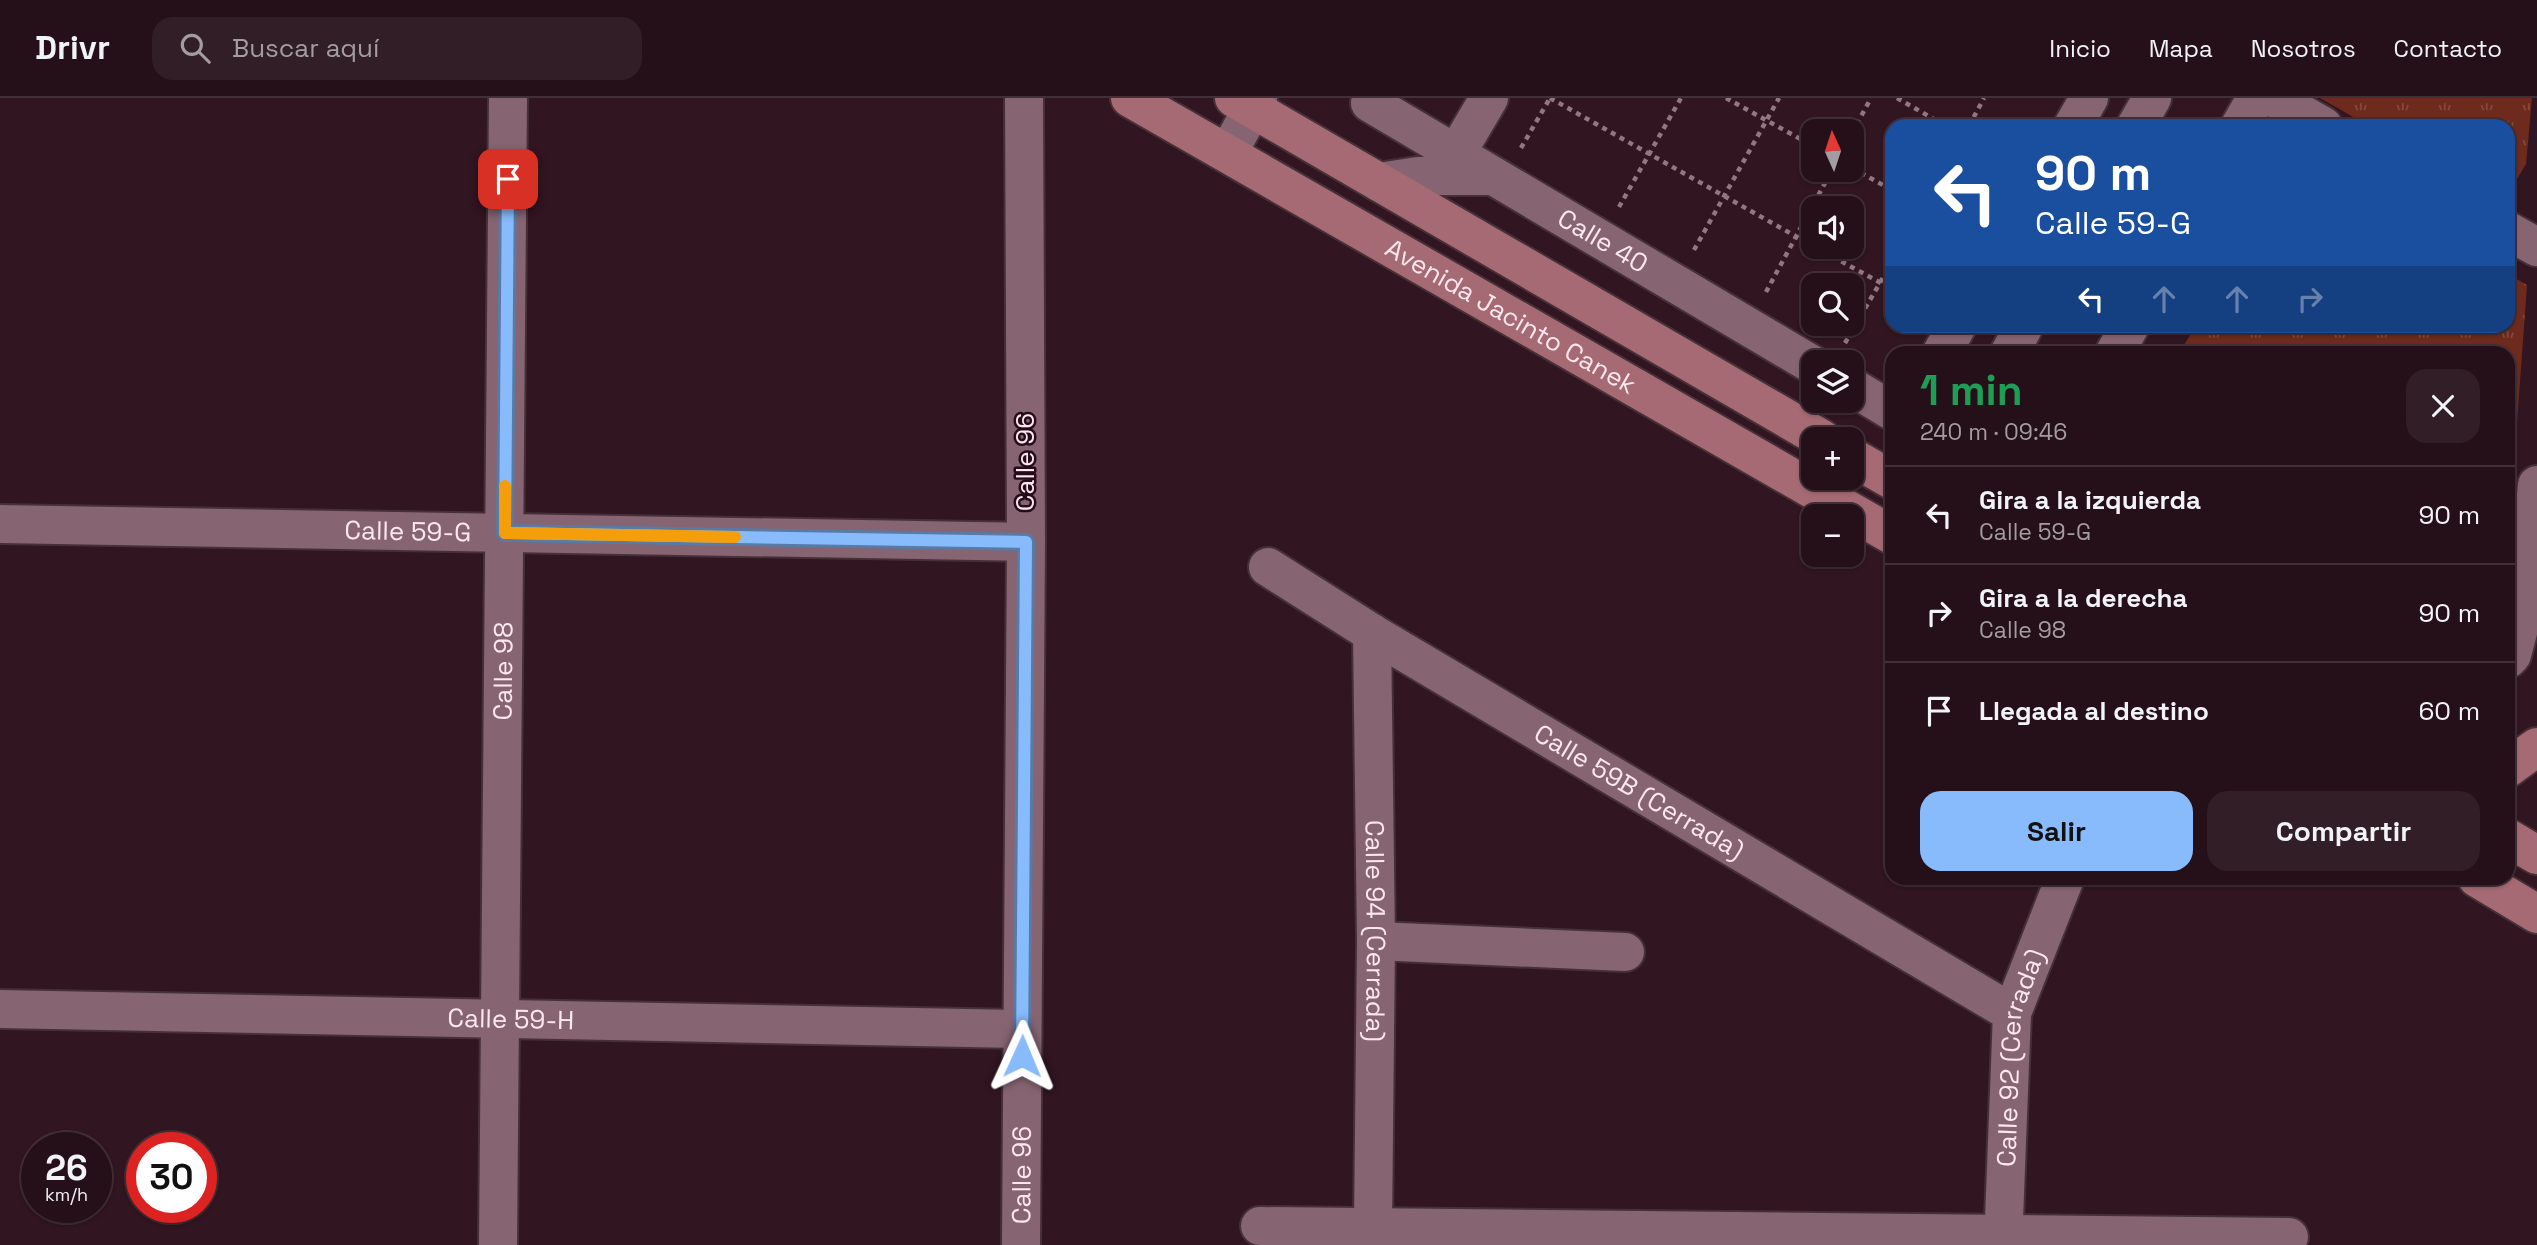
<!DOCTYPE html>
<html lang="es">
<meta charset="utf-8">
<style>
:root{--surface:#251019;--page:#311e26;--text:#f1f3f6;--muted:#a39da2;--line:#423038;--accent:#87bbfc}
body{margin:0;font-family:"Space Grotesk",sans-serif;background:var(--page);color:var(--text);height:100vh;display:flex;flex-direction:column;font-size:26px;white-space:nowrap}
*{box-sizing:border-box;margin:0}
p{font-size:23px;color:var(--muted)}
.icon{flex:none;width:38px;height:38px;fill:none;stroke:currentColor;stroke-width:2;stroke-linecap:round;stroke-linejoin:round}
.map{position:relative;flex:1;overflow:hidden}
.details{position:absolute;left:1885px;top:248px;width:630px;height:539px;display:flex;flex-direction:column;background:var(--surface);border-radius:21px;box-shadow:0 2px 5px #0004,0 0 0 2px var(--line)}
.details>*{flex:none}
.hud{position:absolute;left:1885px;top:21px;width:630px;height:214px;border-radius:21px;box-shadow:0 2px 5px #0004,0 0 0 2px var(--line);background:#1a4fa0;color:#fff;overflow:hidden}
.needle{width:46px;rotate:357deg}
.controls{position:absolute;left:1801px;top:21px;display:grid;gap:14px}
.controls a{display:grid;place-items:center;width:63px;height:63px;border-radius:14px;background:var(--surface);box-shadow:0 2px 5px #0004,0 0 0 2px var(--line);font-size:35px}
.speed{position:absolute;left:21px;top:1034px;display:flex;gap:14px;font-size:35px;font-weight:700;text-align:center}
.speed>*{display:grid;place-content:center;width:91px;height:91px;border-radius:50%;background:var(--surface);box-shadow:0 2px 5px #0004,0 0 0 2px var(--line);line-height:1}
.speed small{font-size:18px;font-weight:400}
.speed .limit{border:10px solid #d22;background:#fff;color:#111}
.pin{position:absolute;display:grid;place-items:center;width:60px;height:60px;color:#fff;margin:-30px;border-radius:14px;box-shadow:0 4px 10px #0006}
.me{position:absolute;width:77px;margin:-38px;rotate:1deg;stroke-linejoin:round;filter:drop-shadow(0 0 5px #0008)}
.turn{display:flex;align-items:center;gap:24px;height:147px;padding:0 35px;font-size:32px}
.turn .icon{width:91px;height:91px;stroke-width:2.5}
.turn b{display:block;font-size:49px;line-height:60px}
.lanes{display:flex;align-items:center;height:66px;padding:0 35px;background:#0003;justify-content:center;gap:35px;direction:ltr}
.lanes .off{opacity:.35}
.round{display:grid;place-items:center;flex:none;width:74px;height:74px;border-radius:21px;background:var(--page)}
.summary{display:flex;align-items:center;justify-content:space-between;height:119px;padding:0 35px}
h1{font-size:42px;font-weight:700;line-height:52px;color:#1e9e55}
.action{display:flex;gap:14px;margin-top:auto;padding:14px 35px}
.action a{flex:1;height:80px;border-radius:21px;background:var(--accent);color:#111;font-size:28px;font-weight:700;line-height:80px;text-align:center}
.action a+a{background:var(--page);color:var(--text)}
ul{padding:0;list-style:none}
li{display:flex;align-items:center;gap:21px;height:98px;padding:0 35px;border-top:2px solid var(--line)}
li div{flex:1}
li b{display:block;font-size:26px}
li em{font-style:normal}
header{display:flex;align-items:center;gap:42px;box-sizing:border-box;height:98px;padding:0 35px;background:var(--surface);border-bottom:2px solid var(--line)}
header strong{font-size:33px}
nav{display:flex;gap:38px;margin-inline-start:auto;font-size:24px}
.search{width:490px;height:63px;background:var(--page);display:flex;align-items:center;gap:18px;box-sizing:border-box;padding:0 24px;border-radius:21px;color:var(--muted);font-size:26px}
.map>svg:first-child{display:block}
.grass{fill:url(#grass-tufts)}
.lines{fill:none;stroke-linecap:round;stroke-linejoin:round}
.minor-casing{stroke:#453038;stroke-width:42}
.major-casing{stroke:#453038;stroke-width:42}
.path{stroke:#907780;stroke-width:4.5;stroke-dasharray:5 5;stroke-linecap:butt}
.minor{stroke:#866471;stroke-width:38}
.major{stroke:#a56a73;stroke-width:38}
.route-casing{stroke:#587aa4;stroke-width:18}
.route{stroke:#87bbfc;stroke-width:12}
.slow{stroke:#f59e0b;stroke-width:12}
.labels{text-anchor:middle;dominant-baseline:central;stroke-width:5;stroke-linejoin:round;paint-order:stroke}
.street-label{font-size:26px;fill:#fce7ee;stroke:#260c18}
</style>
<header>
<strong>Drivr</strong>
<div class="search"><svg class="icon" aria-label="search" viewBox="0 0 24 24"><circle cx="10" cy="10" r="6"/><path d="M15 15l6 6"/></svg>Buscar aquí</div>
<nav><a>Inicio</a><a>Mapa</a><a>Nosotros</a><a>Contacto</a></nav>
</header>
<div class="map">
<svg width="2537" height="1147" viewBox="0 0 2537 1147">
<defs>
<pattern id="grass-tufts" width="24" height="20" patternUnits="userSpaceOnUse" patternTransform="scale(1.75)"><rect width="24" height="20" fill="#6e2a1c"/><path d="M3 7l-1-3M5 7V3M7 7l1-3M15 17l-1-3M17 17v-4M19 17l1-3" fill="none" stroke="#84493d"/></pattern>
</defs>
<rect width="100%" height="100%" fill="#311521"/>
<path class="grass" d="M2320,0H2532L2526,66L2517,81L2508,84V28H2369Z
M2508,176L2527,187L2508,449V256L2179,255L2196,228H2508Z"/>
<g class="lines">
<defs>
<g id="minor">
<path id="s1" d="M1372,0L1370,5L1813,267"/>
<path d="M2274,0L2323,28"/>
<path d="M2073,28L2089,0"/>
<path d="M2136,28L2152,0"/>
<path d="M2240,28L2256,0"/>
<path d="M1228,55L1258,0"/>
<path d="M1456,56L1489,0"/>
<path d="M1379,84L1418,78H1490"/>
<path d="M2508,133L2537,149"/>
<path d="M1941,256L1957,228"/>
<path d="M2009,256L2024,228"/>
<path d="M2114,256L2130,228"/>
<path d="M1852,289L1892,313"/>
<path id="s2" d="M0,426L1026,444"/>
<path id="s3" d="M1268,469L1372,535L2012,915"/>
<path id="s4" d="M1372,535L1376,843L1373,1128"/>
<path d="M2508,561L2512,557L2524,511L2537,387"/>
<path d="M1376,843L1625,854"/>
<path id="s5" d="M0,911L1022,931"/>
<path d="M1260,1128L2289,1139"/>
<path id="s6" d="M498,1147L508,0"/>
<path id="s7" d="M1021,1147L1026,444L1024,0"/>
<path id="s8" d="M2003,1147L2012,915L2065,780"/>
</g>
<g id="major">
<path id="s9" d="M1130,0L1892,437"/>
<path d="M1234,0L1822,341"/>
<path d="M1852,359L1892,382"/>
<path d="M2508,670L2537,649"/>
<path d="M2508,740L2537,757"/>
<path d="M2477,780L2537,816"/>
</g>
</defs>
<use href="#minor" class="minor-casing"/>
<use href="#major" class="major-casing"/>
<path class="path" d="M1550,0L1813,148
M1726,0L1813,48
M1897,0L1946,28
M1969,28L1984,0
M1852,35L1871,0
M1521,50L1550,0
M1852,70L1892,92
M1619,109L1681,0
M1815,149L1892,191
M1694,152L1779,0
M1766,194L1832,72
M1845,245L1892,164"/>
<use href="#minor" class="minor"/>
<use href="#major" class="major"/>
</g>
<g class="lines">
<defs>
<path id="route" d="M508,81L505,435L1026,444L1022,958"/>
</defs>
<use href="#route" class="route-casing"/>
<use href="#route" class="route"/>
<path class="slow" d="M505,388V435L735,439"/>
</g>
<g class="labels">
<g class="street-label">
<text stroke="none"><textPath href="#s1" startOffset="276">Calle 40</textPath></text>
<text stroke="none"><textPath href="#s9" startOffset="439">Avenida Jacinto Canek</textPath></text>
<text transform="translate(1025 364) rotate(-90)">Calle 96</text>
<text stroke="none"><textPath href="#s2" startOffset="408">Calle 59-G</textPath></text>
<text stroke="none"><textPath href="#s6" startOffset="574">Calle 98</textPath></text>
<text stroke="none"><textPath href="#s3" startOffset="434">Calle 59B (Cerrada)</textPath></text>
<text stroke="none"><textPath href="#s4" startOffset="298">Calle 94 (Cerrada)</textPath></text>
<text stroke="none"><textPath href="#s5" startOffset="511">Calle 59-H</textPath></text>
<text stroke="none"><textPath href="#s8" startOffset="189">Calle 92 (Cerrada)</textPath></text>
<text stroke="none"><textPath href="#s7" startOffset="70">Calle 96</textPath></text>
</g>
</g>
</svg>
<div class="controls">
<a><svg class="needle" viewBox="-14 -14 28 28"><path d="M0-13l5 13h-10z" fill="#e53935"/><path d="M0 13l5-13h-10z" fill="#a39da2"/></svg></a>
<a><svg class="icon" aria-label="sound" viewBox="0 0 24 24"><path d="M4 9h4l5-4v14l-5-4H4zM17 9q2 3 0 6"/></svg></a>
<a><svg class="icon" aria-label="search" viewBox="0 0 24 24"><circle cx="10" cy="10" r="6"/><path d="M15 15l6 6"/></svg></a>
<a><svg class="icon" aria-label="layers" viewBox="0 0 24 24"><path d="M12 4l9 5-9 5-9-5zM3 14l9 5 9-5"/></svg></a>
<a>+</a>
<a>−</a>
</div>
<div class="speed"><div>26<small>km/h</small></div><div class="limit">30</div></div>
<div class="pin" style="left:508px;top:81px;background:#d93025"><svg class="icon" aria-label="arrive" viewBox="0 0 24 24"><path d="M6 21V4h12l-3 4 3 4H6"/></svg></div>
<svg class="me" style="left:1022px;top:958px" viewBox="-20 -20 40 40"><path d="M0-17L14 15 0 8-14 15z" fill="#87bbfc" stroke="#fff" stroke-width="4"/></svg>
<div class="hud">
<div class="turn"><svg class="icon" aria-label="left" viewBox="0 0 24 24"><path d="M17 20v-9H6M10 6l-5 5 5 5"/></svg><div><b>90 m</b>Calle 59-G</div></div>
<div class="lanes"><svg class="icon" aria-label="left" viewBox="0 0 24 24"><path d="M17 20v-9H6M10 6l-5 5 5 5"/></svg><svg class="icon off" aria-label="ahead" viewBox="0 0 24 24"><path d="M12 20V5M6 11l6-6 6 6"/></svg><svg class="icon off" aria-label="ahead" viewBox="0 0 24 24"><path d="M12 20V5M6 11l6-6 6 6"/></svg><svg class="icon off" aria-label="right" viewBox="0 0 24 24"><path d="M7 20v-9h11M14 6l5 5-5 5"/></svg></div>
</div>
<section class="details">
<div class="summary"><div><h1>1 min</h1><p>240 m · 09:46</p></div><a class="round"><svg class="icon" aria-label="close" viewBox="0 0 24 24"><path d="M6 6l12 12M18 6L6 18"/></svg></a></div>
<ul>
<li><svg class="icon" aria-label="left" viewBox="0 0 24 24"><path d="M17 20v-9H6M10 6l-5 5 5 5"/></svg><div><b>Gira a la izquierda</b><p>Calle 59-G</p></div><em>90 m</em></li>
<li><svg class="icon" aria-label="right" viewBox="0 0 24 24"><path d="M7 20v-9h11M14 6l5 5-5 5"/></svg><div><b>Gira a la derecha</b><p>Calle 98</p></div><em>90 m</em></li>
<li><svg class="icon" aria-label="arrive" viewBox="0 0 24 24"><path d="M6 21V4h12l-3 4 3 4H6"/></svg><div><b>Llegada al destino</b></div><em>60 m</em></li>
</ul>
<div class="action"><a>Salir</a><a>Compartir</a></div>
</section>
</div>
